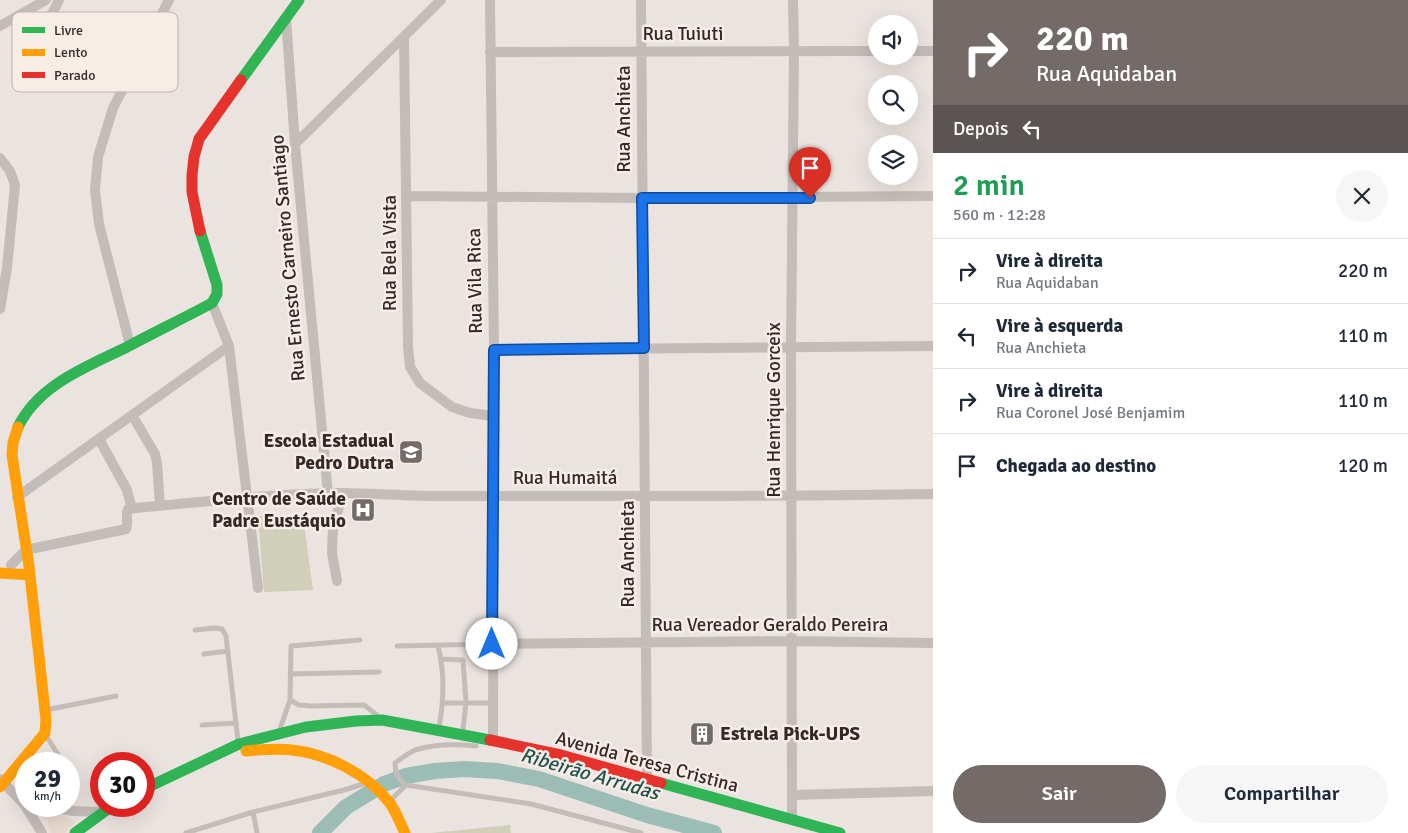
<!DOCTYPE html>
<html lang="pt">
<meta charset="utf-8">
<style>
:root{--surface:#fff;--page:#f6f6f7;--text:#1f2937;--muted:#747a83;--line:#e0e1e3;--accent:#746a67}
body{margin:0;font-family:Signika,sans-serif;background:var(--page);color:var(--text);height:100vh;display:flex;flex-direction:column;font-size:19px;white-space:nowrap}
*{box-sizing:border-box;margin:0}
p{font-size:16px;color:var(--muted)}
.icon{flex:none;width:28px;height:28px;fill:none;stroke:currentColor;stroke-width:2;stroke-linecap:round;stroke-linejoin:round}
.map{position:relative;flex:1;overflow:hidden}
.side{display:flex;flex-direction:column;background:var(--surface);width:475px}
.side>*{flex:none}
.banner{background:#746a67;color:#fff;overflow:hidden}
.buttons{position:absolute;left:868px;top:15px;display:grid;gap:10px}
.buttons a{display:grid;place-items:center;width:50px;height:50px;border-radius:50%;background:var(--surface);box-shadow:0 5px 20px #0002;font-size:25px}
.speed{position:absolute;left:15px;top:752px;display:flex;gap:10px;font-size:25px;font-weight:700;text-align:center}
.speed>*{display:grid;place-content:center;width:65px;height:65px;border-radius:50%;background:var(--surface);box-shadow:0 5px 20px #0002;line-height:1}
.speed small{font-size:12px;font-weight:400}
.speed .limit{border:8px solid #d22;background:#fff;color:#111}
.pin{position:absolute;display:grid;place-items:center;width:42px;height:42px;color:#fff;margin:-51px -21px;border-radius:50% 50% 50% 0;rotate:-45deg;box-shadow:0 0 5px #0007}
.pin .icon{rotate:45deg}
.me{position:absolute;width:55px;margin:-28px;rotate:0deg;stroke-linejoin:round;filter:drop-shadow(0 0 4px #0008)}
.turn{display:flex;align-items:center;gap:18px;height:105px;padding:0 20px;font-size:22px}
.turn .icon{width:65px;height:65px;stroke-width:2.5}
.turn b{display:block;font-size:35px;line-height:42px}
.then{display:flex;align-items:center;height:48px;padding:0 20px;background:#0003;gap:10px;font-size:19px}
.round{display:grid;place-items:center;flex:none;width:52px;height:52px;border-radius:26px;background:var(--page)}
.summary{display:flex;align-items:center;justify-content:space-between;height:85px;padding:0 20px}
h1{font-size:30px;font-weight:600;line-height:38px;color:#1e9e55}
.action{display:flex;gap:10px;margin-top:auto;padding:10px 20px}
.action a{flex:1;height:58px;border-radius:30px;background:var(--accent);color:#fff;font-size:20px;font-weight:600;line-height:58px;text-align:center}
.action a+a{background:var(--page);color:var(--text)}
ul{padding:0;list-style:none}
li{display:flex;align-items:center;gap:15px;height:65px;padding:0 20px;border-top:1px solid var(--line)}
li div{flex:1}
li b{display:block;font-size:19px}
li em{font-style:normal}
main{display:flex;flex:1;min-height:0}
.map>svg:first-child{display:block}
.green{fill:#d0cfba}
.plaza{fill:#e9d9cf}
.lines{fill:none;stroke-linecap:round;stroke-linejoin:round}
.river{stroke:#9cbcb6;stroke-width:16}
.lane{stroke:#c4bcb9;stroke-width:5}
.street{stroke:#c4bcb9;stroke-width:10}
.fast{stroke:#30b455;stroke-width:11}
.slow{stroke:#ff9f0a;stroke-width:11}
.jam{stroke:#e5322d;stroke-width:11}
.route-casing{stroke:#114b97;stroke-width:12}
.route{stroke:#1a73e8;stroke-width:9}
.labels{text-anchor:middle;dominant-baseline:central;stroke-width:5;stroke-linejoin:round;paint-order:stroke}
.street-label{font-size:19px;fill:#342927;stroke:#f8ede6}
.poi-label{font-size:19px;font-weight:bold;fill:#342927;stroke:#f8ede6;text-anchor:end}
.water-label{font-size:20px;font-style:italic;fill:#1e544d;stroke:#f8ede6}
.key{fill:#f8ede6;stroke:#bdb2ad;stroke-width:1}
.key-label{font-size:14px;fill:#342927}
</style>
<main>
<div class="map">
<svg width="933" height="833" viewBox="0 0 933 833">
<rect width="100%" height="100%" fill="#ebe3df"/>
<path class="green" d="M258,516H303L313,590L264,592Z
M510,825L511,833H431Z"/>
<path class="plaza" d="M43,808L70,818L76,821L65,833H51Z"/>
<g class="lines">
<path class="river" d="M320,833L346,807L384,784L406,776L435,771L464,769L497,771L539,779L647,815L714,833"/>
<path class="lane" d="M195,630L215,628L222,629L226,636L238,741
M397,646L492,644
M438,646C445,673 444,700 439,727
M204,654L228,651
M442,659L463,660L466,702L463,730
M290,674L379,672
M290,700L299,705L310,706L364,705L377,715
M443,703H493
M46,710L116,696
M202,725L236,723
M280,729L290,700L291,646L360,640
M45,734L64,764
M406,785C398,780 395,773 395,763C401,759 408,753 415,750C434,744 457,744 476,746
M392,799L406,785L531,804L641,833
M253,812L257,833
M186,833L253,812L344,790L363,784"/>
<path class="street" d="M490,0L494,350L493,741
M641,0L647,779
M286,18L295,144L328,494
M0,26L46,0
M404,37L408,347L410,367L420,383L452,407L470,413L493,416
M909,51H933
M490,52L876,51
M28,61L59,0
M295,144L441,0
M0,158L10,171L15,185L7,268L0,309
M407,196L642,198L933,196
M212,303L229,346L258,588
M130,345L99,224L95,190L98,157L113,108L169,0
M494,350L933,346
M132,415L155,454L157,463L160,506
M99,439L127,490L132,509
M17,497L229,346
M11,565L26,550L126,529C129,523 125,515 128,509C198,502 268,494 338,493C372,493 405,496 439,496C604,496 768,497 933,494
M337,581L332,553L333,527L343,493
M492,644L791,641L933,643
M0,779L24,804L42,833
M793,795L933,791
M42,806L74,811L102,812
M792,820L791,347L794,51L793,0"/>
<path class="fast" d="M241,80L299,0
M18,427C39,384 87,367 127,347C155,332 184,318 212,303L217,294V285L200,231
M661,783L840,833
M144,789L239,744L306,727L356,721L382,720L490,740
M75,833L112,806"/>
<path class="slow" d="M0,573L30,575
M246,751C261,750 277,748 292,750C328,754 367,774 389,802C396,811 400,823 405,833
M0,787L45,733L46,720L29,566L12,455L13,443L18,427"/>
<path class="jam" d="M200,231L192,192V175L194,157L199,139L241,80
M490,740L561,755L661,783"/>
</g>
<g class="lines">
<defs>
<path id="route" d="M492,644L494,350L644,348L642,198H810"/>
</defs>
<use href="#route" class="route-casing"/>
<use href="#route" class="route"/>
</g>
<defs>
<symbol id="school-square" viewBox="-11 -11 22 22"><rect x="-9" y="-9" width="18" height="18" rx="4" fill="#746a67" stroke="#f8ede6"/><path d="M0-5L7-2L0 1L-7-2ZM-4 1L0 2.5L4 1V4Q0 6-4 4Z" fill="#fff"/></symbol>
<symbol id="hospital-square" viewBox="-11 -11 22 22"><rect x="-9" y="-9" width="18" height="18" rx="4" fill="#746a67" stroke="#f8ede6"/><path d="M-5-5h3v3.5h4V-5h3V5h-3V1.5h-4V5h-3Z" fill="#fff"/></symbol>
<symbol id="building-square" viewBox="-11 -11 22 22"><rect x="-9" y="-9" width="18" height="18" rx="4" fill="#746a67" stroke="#f8ede6"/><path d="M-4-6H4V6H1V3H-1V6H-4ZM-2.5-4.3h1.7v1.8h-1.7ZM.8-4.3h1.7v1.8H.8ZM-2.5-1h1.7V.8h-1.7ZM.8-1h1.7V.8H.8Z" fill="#fff"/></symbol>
</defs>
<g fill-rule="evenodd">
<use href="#school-square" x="397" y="438" width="28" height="28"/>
<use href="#hospital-square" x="349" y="496" width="28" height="28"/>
<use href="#building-square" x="688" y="720" width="28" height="28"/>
</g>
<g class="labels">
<g class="street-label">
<text x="683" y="34">Rua Tuiuti</text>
<text transform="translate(624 119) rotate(-90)">Rua Anchieta</text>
<text transform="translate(390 253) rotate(-90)">Rua Bela Vista</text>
<text transform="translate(288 258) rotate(-95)">Rua Ernesto Carneiro Santiago</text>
<text transform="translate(475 281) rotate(-91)">Rua Vila Rica</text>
<text transform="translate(774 410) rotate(-90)">Rua Henrique Gorceix</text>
<text x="565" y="478">Rua Humaitá</text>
<text transform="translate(628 554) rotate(-90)">Rua Anchieta</text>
<text x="770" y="625">Rua Vereador Geraldo Pereira</text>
<text transform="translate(647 762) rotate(15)">Avenida Teresa Cristina</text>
</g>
<g class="poi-label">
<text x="394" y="441">Escola Estadual<tspan x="394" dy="22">Pedro Dutra</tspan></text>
<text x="346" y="499">Centro de Saúde<tspan x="346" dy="22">Padre Eustáquio</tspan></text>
<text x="720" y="734" text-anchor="start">Estrela Pick-UPS</text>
</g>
<g class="water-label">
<text transform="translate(590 774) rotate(16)">Ribeirão Arrudas</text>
</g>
</g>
<rect x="12" y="12" width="166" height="80" rx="8" class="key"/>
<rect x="22" y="27" width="23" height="6" fill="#30b455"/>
<rect x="22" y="49" width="23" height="7" fill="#ff9f0a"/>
<rect x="22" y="72" width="23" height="6" fill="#e5322d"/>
<g class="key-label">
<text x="54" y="35">Livre</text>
<text x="54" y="57">Lento</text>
<text x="54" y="80">Parado</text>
</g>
</svg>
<div class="buttons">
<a><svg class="icon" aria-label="sound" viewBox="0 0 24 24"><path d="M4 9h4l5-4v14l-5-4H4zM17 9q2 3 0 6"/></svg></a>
<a><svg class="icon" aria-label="search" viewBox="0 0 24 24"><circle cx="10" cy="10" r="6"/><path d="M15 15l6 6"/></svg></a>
<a><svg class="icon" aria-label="layers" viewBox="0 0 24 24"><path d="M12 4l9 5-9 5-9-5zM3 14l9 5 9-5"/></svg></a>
</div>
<div class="speed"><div>29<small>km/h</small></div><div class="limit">30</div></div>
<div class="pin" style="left:810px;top:198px;background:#d93025"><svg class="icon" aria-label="arrive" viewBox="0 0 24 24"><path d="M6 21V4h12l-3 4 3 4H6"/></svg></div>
<svg class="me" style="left:492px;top:644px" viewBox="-20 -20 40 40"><circle r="19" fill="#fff"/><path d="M0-13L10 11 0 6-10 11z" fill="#1a73e8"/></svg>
</div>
<section class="side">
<div class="banner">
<div class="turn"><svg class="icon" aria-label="right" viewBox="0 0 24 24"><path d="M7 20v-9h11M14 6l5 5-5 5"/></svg><div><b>220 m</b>Rua Aquidaban</div></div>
<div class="then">Depois<svg class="icon" aria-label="left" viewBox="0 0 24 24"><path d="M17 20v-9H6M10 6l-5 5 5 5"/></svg></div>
</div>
<div class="summary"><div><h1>2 min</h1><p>560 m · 12:28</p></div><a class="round"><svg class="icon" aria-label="close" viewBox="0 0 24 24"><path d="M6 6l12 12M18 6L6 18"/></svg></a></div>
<ul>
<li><svg class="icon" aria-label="right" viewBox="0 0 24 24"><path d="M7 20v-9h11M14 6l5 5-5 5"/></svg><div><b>Vire à direita</b><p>Rua Aquidaban</p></div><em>220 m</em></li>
<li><svg class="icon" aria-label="left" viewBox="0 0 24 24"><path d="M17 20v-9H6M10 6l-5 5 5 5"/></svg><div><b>Vire à esquerda</b><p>Rua Anchieta</p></div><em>110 m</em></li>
<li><svg class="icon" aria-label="right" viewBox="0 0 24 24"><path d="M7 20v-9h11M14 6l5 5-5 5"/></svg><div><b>Vire à direita</b><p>Rua Coronel José Benjamim</p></div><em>110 m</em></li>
<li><svg class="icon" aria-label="arrive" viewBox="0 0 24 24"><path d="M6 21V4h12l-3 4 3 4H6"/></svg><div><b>Chegada ao destino</b></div><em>120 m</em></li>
</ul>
<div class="action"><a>Sair</a><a>Compartilhar</a></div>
</section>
</main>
